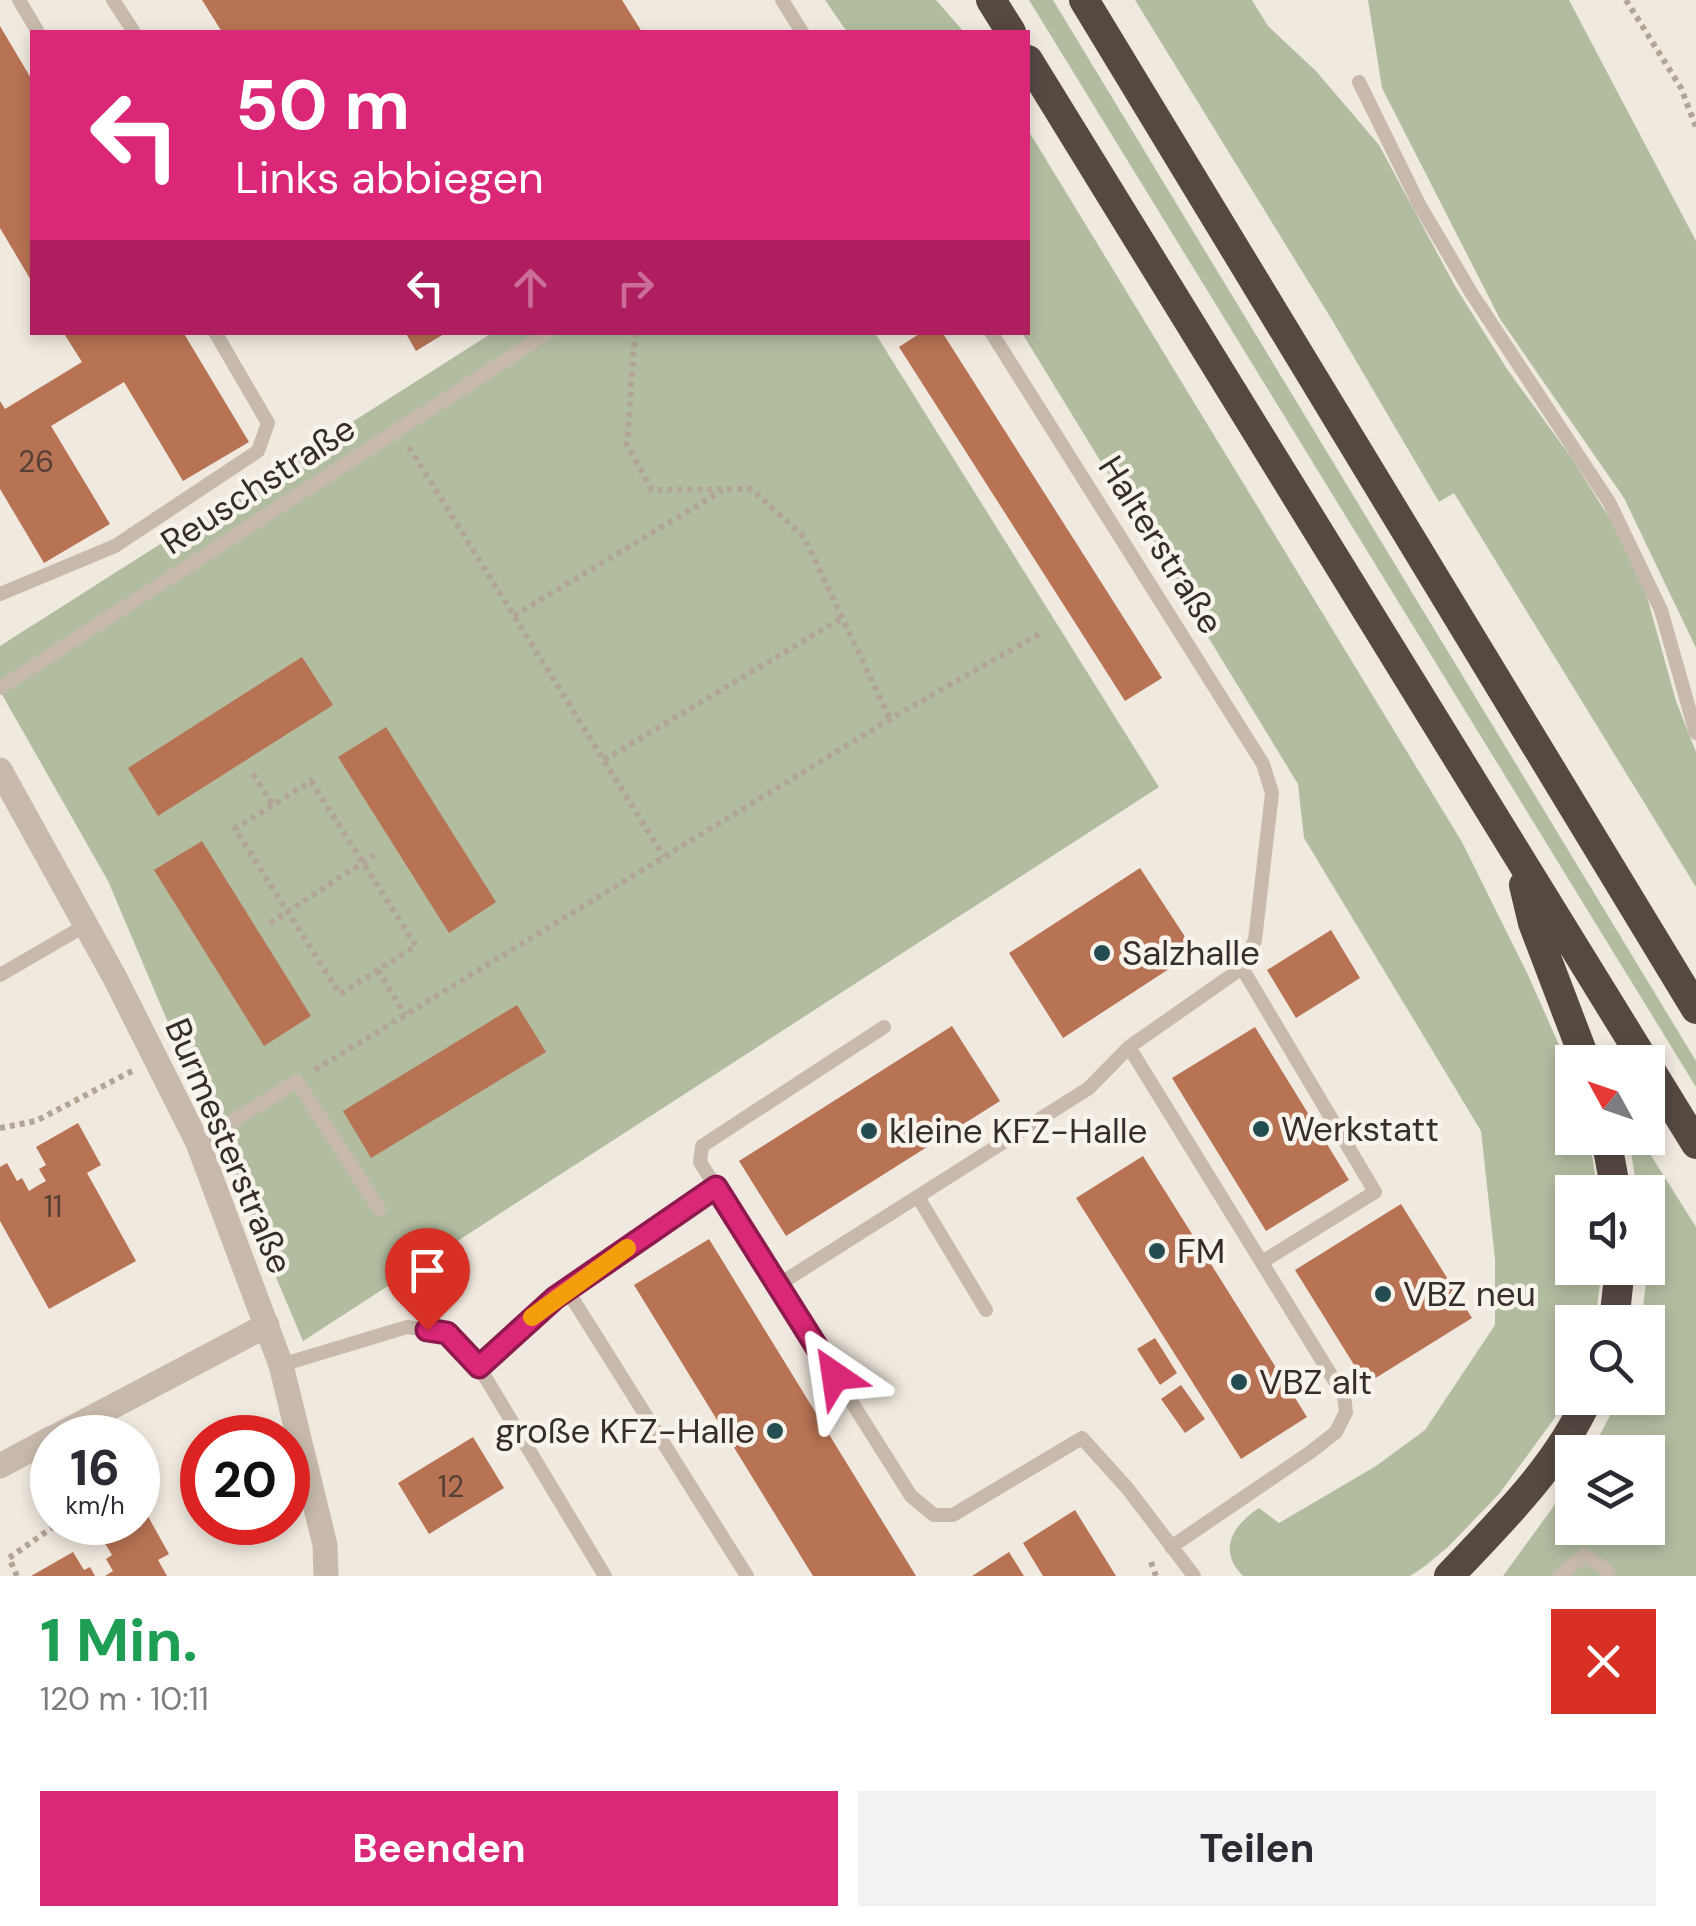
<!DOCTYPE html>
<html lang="de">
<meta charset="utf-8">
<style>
:root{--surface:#fff;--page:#f2f2f3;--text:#2b2b33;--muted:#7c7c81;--accent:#db2777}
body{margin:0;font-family:"DM Sans",sans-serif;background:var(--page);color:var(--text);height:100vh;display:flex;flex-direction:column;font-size:38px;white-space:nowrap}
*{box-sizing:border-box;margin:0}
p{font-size:32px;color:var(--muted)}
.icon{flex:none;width:55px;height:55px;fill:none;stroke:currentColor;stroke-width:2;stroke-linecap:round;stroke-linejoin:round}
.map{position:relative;height:1576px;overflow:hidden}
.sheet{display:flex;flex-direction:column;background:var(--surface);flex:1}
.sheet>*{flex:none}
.banner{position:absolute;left:30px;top:30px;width:1000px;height:305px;border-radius:0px;box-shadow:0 5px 15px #0003;background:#db2777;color:#fff;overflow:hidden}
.needle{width:65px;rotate:310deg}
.tools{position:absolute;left:1555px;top:1045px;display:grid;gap:20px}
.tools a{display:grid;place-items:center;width:110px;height:110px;border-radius:0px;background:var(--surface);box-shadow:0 5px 15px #0003;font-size:50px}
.speed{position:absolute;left:30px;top:1415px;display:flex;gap:20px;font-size:50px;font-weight:700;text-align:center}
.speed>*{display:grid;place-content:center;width:130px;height:130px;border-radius:50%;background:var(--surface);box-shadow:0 5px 15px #0003;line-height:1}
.speed small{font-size:25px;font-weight:400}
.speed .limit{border:15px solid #d22;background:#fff;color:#111}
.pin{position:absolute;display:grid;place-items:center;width:85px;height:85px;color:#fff;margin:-102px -42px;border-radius:50% 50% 50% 0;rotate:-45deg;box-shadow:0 0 10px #0007}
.pin .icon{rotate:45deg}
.me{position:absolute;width:110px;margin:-55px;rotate:328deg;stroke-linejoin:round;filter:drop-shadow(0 0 8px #0008)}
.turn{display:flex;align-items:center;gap:35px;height:210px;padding:0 40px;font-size:45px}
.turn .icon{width:130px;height:130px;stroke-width:2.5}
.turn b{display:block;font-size:70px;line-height:85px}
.lanes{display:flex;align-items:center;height:95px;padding:0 40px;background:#0003;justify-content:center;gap:50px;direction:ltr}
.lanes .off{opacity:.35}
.round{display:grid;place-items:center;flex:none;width:105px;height:105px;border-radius:0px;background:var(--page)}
.overview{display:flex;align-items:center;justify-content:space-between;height:170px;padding:0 40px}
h1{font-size:60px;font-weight:700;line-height:75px;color:#1e9e55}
.button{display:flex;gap:20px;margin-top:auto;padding:20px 40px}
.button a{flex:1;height:115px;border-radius:0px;background:var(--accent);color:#fff;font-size:40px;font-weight:700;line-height:115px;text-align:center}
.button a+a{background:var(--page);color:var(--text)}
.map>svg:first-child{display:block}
.green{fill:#b2bda0}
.building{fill:#b87354}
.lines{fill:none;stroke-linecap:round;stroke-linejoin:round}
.path{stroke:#b2a496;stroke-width:6;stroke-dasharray:5 5;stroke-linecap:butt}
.service{stroke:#c7baac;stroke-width:14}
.minor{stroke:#c7baac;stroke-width:25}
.motorway{stroke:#554942;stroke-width:30}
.route-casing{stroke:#8e194d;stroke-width:25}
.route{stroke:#db2777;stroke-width:18}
.slow{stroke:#f59e0b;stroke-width:18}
.poi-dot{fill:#244d52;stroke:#f8f3eb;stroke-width:4}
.labels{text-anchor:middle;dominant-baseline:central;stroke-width:9;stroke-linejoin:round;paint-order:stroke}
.number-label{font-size:30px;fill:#563f34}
.street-label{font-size:35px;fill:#362e2a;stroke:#f8f3eb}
.poi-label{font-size:35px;fill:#362e2a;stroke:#f8f3eb;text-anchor:start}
</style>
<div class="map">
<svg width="1696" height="1576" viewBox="0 0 1696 1576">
<rect width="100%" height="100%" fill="#f0e9df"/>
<path class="green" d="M825,0H936L964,32H847Z
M1029,0H1053L1696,1061V1087Z
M1135,0H1252L1268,26L1316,71L1379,145L1455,286L1507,369L1573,460L1615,527L1646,593L1676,701L1696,752V887L1454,493L1439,502L1332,320Z
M1368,0H1569L1696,241V648L1624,498L1500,319L1382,88Z
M1028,130L1462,842L1528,975L1571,1072L1572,1138H1589L1598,1192H1572V1268H1602L1595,1322H1572V1382L1554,1419L1499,1494L1448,1547L1425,1566L1410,1576H1243C1217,1550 1233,1525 1259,1508L1279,1523L1376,1466L1425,1430L1495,1325V1259L1481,1131L1304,838L1298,784L1022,333L1028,332Z
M492,333H875L1159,787L303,1341L108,881L0,691V646Z
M1629,1138H1640L1696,1227V1576H1503L1572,1481V1528H1648V1452H1591L1619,1398H1648V1322H1641L1648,1268V1192H1637Z"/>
<path class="building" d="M202,0H622L642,32H222Z
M0,26L32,80V282L0,228Z
M63,332H183L249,442L183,481L124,382L51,426L110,524L44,563L0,489V401L5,409L82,362Z
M405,332H447L416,351Z
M922,332H942L1162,678L1125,701L899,347Z
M302,657L333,705L158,816L128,768Z
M386,727L496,902L449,933L338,757Z
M202,841L311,1016L264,1046L154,870Z
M1140,868L1195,952L1063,1038L1009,953Z
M1331,930L1360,978L1296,1018L1267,970Z
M517,1005L546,1052L371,1158L343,1111Z
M952,1026L1000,1101L786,1236L739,1161Z
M1255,1027L1349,1180L1266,1231L1172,1078Z
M78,1123L101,1165L87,1173L136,1261L49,1309L0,1221V1167L7,1163L17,1181L22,1178L29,1191L37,1186L46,1181L39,1169L46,1165L36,1147Z
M1143,1156L1307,1417L1241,1459L1076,1198Z
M1401,1204L1472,1318L1366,1384L1295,1270Z
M709,1239L916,1576H813L634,1285Z
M1155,1338L1177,1373L1160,1385L1137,1349Z
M1181,1385L1205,1419L1185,1433L1161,1399Z
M473,1437L504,1488L429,1534L398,1483Z
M1075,1510L1116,1576H1043L1023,1543Z
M145,1511L169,1554L158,1560L167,1576H105L113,1571L106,1559L112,1555L101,1537L126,1522H138V1516Z
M73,1552L84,1570L90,1567L95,1576H31Z
M1009,1552L1024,1576H972Z"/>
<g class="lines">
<path class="path" d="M1626,0L1681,88L1696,127
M635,332L627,445L652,490L751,489L804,537L890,719
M409,447L664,857
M514,616L723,490
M604,760L842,618
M253,774L273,805
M311,781L416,946L340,994L235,829Z
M270,923L379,852
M378,970L405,1015
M315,1070L890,719L1041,633
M0,1128L36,1121L132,1071
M44,1472L52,1499
M1151,1562L1156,1576
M17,1576L9,1558L60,1522"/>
<path class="service" d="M19,0L38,32
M113,0L134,32
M782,0L802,32
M1359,82L1420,206L1472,294L1609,502L1661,610L1696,733
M0,594L115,546L258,451L268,423L215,332
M0,688L549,332
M1242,968L1375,1192L1262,1262
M0,975L86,925
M884,1027L702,1146L700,1162L911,1496L934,1515H953L1082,1438L1128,1489L1194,1576
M1129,1047L1344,1396L1346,1412L1336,1432L1312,1451L1171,1547
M198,1143L297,1081L379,1209
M918,1197L986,1310
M778,1285L1089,1088L1129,1047L1242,968L1255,940L1272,793L1263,764L991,332
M567,1290L747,1576
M281,1365L407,1327L447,1333L479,1367L605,1576
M479,1367L555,1298L716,1187
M1559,1576L1585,1555L1606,1569L1609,1576"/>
<path class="minor" d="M0,770L115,978L198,1143L281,1365L325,1545L326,1576
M53,1438L267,1325
M0,1466L52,1438"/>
<path class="motorway" d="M991,0L1011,32
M1084,0L1696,1009
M1028,60L1645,1062
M1524,885L1533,923L1586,1062
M1648,1066L1696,1144
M1606,1138L1616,1192
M1614,1322L1620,1268
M1449,1576C1501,1521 1557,1467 1588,1398"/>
</g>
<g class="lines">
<defs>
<path id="route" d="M427,1330L447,1333L479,1367L555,1298L716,1187L835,1376"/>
</defs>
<use href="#route" class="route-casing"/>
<use href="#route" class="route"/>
<path class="slow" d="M532,1317L627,1248"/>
</g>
<g class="poi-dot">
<circle cx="1102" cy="953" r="10"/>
<circle cx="1261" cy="1129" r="10"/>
<circle cx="869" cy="1131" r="10"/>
<circle cx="1157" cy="1251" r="10"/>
<circle cx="1383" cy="1294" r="10"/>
<circle cx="1239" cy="1382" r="10"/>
<circle cx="775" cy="1431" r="10"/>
</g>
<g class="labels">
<g class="number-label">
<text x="36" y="461">26</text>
<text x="53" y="1206">11</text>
<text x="451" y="1486">12</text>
</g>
<g class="street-label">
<text transform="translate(258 485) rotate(-33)">Reuschstraße</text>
<text transform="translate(1161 545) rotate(58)">Halterstraße</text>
<text transform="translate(229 1146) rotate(67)">Burmesterstraße</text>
</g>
<g class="poi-label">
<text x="1122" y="953">Salzhalle</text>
<text x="1281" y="1129">Werkstatt</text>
<text x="889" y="1131">kleine KFZ-Halle</text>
<text x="1177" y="1251">FM</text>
<text x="1403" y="1294">VBZ neu</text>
<text x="1259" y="1382">VBZ alt</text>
<text x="755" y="1431" text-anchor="end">große KFZ-Halle</text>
</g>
</g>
</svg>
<div class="tools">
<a><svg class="needle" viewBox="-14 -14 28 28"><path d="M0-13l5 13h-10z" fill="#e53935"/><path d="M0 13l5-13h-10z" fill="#7c7c81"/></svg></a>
<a><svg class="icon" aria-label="sound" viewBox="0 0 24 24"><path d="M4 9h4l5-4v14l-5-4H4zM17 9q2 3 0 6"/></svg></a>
<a><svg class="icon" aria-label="search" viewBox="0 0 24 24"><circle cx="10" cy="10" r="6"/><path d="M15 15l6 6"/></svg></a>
<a><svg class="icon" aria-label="layers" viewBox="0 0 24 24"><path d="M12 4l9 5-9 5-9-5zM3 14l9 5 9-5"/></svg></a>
</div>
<div class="speed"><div>16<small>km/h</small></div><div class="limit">20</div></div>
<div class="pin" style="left:427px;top:1330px;background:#d93025"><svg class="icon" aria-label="arrive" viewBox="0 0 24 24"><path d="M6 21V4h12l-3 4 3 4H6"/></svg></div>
<svg class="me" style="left:835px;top:1376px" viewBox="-20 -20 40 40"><path d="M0-17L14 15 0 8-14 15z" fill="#db2777" stroke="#fff" stroke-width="4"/></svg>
<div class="banner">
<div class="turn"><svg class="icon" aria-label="left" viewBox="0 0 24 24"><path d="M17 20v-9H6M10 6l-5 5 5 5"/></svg><div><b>50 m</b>Links abbiegen</div></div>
<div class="lanes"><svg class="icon" aria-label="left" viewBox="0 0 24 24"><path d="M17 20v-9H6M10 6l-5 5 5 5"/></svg><svg class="icon off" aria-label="ahead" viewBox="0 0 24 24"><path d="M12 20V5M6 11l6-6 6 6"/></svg><svg class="icon off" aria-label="right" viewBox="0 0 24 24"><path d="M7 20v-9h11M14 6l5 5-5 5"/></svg></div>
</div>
</div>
<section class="sheet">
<div class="overview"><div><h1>1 Min.</h1><p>120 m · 10:11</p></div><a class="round" style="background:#d93025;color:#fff"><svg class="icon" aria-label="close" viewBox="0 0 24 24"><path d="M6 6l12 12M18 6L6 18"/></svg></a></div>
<div class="button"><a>Beenden</a><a>Teilen</a></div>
</section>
